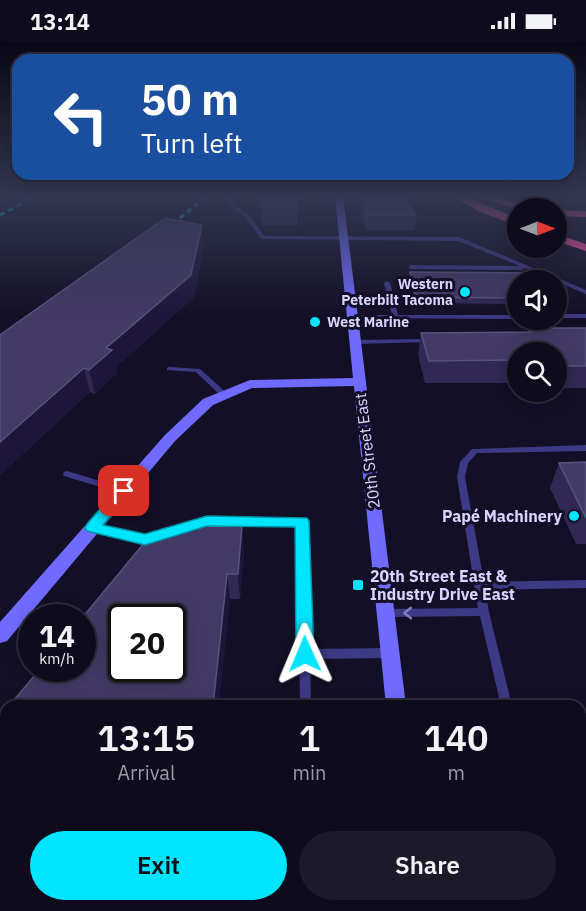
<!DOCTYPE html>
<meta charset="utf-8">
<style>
:root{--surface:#0e0b1c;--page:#1c1929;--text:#f1f3f6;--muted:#9b9ba3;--line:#2e2b3b;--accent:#00e5ff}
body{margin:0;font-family:"IBM Plex Sans",sans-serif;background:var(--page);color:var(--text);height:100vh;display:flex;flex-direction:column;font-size:22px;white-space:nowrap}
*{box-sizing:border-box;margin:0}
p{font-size:20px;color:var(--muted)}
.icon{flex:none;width:33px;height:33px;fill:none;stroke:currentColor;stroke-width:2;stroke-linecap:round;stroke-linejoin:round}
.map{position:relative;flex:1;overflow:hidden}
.details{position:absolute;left:0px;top:658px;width:586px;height:212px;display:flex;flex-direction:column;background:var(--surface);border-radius:18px 18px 0 0;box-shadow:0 3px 15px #0003,0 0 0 2px var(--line)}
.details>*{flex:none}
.top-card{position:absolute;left:12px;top:12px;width:562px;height:126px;border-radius:18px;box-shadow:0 3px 15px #0003,0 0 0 2px var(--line);background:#1a4fa0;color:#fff;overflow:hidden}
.needle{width:39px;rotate:90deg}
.fabs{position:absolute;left:507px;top:156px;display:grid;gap:12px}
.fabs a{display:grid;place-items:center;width:60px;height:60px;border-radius:50%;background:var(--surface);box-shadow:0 3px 15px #0003,0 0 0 2px var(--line);font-size:30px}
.speed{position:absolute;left:18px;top:562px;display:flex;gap:12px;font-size:30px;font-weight:700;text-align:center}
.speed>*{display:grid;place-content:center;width:78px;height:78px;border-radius:50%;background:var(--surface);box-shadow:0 3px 15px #0003,0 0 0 2px var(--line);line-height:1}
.speed small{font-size:15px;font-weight:400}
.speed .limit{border:3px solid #111;border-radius:9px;background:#fff;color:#111}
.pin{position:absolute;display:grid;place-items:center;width:51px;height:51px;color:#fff;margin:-26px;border-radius:12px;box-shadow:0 3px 9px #0006}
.me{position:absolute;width:66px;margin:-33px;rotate:359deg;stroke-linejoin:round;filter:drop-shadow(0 0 4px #0008)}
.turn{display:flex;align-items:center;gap:21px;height:126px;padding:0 30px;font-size:27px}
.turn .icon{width:78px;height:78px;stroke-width:2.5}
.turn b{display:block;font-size:42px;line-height:51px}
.eta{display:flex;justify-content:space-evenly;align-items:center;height:102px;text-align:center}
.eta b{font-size:36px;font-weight:600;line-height:42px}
.cta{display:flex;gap:12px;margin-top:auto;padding:12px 30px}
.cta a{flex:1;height:69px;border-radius:36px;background:var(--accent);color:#111;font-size:24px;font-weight:600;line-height:69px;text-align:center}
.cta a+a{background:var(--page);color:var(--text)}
.status{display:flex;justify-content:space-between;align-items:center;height:42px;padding:0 30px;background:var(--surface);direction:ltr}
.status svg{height:16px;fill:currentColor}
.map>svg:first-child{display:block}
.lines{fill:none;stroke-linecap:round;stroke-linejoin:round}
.lane{fill:#3d3a85;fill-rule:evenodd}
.secondary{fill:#6f6bff;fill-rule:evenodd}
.highway{fill:#ff4fa3;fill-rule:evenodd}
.rail{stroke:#00e5ff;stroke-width:3;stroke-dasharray:5 4.5;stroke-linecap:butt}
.wall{fill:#312854}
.shaded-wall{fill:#1d163a}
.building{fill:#433a66;stroke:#5a527e;stroke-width:1.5;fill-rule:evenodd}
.oneway{stroke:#837fbc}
.route{fill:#00e5ff;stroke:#0095a6;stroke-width:1.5}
.poi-dot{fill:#00e5ff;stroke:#130f26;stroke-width:2}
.labels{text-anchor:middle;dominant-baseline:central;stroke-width:6;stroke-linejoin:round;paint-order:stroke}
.far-poi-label{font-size:14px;font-weight:bold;fill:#d9d4ff;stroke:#130f26;text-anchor:end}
.street-label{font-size:16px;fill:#d9d4ff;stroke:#130f26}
.poi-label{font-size:16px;font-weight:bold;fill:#d9d4ff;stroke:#130f26;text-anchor:end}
</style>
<div class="status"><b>13:14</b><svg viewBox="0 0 49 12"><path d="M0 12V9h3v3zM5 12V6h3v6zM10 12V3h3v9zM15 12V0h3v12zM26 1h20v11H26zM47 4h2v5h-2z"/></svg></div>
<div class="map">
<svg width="586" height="869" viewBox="0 0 586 869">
<rect width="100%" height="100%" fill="#130f26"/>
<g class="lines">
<path class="lane" d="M228,154H232L229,159L249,173L264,194L459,195L586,248V252L525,226L522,228L411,227L408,225L411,223L520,224L458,199L261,197L245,175L225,160Z
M370,154H374L375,160L340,162L338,161L340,160L371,158Z
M387,239L390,241L398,273H518V277L350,276L349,275L352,273H392L384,241Z
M556,272H586V276H556Z
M429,297L432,299L431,300L355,302L352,300L355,298Z
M169,325L200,327L228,352L224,354H221L196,330L167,328V326Z
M586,403V409L477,411L468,421L465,435L484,540L586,538V546L485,548L489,570L512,664H501L480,574L386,575L382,574L381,571L382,568L386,567L478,566L457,435L460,420L472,407Z
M67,429L127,447L128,449L124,452L64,434L63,432L64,430Z
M207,476L305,477L306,479L309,607L390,606L394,608L395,611L394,614L390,616L310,617L311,664H300L298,482H207L145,500L93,489L90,488L89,486L90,484L93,483L145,494Z
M580,712H586V724H580Z
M586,850V864H578H580V851Z
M298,864H312V869H298Z
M538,864H552L553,869H539Z"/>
<path class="secondary" d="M335,154H343L406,664H386L354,344L252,346L213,363L175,399L7,599L0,601V580L165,393L203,357L250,338L353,336Z
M406,864H432V869H406Z"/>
<path class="highway" d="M452,154H464L518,177V184L478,169Z
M476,154H491L530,166L518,167Z
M556,168L586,169V175L556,174Z
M556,192L586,202V209L556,199Z"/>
<path class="rail" d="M0,173L36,154
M165,188L207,154"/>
</g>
<path class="wall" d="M297,154V183H262L261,164Z
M363,154L416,173L415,188H366L362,168Z
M165,176L204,203L194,255L116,325L117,331L95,352L90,350L0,433Z
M410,230L518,238V262L416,261L409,236Z
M556,244L565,257L563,263H556Z
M529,286H586V346H556V310H518V341H425L418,313L421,291L528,290Z
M586,420V502H576L550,446L559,421Z
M244,509L240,557H230L9,664Z"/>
<path class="shaded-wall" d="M202,183L204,203L194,255L116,325L117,331L95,352L89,328Z
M84,326L90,350L0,433V400Z
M242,483L244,509L240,557L238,532Z
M227,532L230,557L219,664H213Z
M192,864H200L199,869H192Z"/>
<path class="building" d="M262,154H297V164H261Z
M363,154H402L416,173H367Z
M165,176L202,183L191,233L106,306L112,308L89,328L84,326L0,400V293Z
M410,230L546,231L549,232L553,238H518V256L416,255Z
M556,244L565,257H556Z
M529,286H586V324H556V310H518V318L429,319L421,291L531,290Z
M586,420V476L559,421Z
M179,483H242L238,532H227L213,664H9L40,627H82V576L154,489H178ZM122,576H172V627H122Z
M6,671V864H192V869H0V688Z"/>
<defs><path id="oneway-chevron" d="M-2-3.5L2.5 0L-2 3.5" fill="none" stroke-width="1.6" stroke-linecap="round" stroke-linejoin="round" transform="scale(1.5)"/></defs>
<use class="oneway" href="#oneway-chevron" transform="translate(408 571) rotate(180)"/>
<linearGradient id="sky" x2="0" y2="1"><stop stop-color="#0a0815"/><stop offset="0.56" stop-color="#333752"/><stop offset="1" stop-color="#333752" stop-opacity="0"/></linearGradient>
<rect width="586" height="275" fill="url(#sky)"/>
<path class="route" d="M124,444L131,449L103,483L145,492L207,474L307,476L309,479L314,612L311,618L305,620L299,618L296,612L295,485L207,484L145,503L87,489L85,486L87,482L119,445Z"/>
<g class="poi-dot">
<circle cx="465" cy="250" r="6"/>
<circle cx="315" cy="280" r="6"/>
<circle cx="574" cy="474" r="6"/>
<rect x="352" y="537" width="12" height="12" rx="3"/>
</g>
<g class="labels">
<g class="far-poi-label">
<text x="453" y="242">Western<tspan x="453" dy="16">Peterbilt Tacoma</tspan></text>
<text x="327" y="280" text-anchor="start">West Marine</text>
</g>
<g class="street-label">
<text transform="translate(367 409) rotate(-97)">20th Street East</text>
</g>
<g class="poi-label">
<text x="562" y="474">Papé Machinery</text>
<text x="370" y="534" text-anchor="start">20th Street East &amp;<tspan x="370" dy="18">Industry Drive East</tspan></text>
</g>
</g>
</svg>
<div class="fabs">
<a><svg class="needle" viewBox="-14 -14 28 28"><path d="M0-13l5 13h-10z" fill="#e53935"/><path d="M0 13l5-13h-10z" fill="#9b9ba3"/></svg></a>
<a><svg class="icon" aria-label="sound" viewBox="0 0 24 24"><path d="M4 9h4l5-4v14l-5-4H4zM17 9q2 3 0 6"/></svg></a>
<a><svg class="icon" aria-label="search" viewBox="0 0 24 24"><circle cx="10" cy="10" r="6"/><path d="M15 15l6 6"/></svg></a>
</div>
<div class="speed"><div>14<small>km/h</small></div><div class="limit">20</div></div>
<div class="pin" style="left:124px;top:449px;background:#d93025"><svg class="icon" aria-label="arrive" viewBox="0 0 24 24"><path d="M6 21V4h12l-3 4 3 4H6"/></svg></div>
<svg class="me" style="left:305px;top:612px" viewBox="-20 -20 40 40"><path d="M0-17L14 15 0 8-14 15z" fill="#00e5ff" stroke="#fff" stroke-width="4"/></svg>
<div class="top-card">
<div class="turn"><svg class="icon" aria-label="left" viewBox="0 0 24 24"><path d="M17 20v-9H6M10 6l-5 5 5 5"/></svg><div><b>50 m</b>Turn left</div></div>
</div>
<section class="details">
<div class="eta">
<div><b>13:15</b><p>Arrival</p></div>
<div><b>1</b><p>min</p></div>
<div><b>140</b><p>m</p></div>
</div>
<div class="cta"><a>Exit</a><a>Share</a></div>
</section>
</div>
